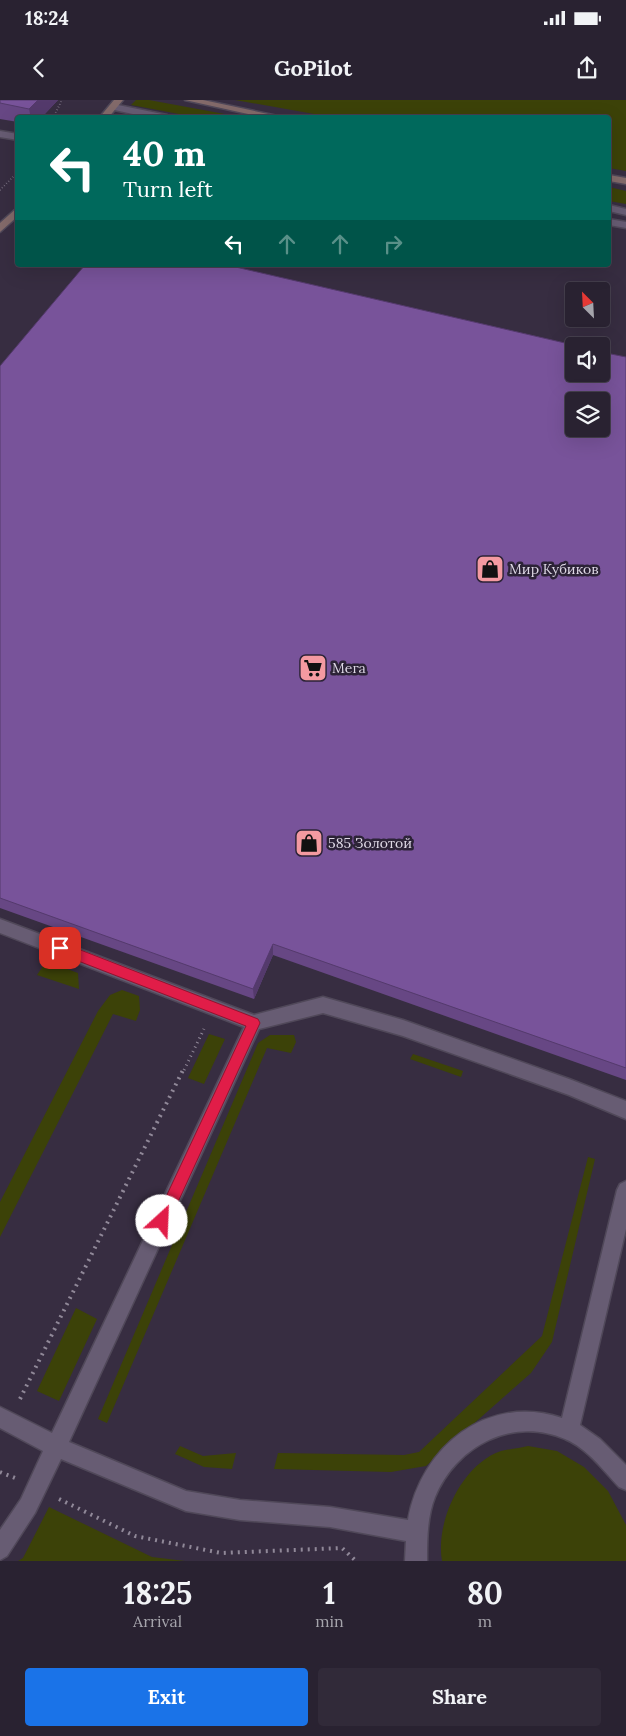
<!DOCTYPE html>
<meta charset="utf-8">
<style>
:root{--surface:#292231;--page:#312a39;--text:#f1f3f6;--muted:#a5a4ab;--line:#453f4d;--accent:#1a73e8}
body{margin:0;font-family:Lora,serif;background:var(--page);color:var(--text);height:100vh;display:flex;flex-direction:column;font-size:19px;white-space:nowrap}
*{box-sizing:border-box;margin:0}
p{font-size:16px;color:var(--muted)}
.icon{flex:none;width:28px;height:28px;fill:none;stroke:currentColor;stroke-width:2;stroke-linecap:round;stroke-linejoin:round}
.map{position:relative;height:1461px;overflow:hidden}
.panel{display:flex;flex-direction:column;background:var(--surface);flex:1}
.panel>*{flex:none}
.hud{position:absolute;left:15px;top:15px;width:596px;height:152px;border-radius:5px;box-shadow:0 5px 20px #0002,0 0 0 1px var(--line);background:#00695c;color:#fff;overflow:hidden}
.needle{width:32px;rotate:336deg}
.controls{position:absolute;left:565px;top:182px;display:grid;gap:10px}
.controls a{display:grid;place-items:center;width:45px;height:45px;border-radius:5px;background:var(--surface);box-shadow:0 5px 20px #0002,0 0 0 1px var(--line);font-size:25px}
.pin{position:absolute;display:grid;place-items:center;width:42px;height:42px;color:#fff;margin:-21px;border-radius:10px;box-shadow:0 2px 8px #0006}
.me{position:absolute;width:55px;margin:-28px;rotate:25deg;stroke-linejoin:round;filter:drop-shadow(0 0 4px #0008)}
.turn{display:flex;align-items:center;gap:18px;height:105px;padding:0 25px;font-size:22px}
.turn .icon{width:65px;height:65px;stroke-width:2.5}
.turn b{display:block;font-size:35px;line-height:42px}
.lanes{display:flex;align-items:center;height:48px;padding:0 25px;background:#0003;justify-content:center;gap:25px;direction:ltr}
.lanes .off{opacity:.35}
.eta{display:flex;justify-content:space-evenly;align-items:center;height:85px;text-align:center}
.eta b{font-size:30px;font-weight:700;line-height:35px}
.button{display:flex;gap:10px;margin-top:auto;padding:10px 25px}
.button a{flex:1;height:58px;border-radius:5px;background:var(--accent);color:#fff;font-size:20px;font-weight:700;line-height:58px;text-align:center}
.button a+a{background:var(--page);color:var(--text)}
.status{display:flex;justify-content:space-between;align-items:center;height:35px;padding:0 25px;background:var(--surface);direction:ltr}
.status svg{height:14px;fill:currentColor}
header{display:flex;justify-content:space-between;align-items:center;height:65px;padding:0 25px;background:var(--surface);font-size:22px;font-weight:700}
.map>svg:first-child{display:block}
.green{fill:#3c4208}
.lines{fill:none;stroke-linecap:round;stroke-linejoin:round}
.lane-casing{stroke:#504859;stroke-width:3}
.street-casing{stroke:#504859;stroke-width:3}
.secondary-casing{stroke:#504859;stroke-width:3}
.path-far2{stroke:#908898;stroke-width:2;stroke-dasharray:0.5 2.5;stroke-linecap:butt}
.path-far1{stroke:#908898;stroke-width:3;stroke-dasharray:1 4;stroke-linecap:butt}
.path{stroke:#908898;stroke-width:4;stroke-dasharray:2 5;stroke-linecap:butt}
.lane{fill:#675c73;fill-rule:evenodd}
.street{fill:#675c73;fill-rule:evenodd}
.secondary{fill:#836a6a;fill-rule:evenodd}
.wall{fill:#674784}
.shaded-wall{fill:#543a6c}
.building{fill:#78539a;stroke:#543a6c;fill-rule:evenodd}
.route{fill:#e11d48;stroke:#92132f}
.labels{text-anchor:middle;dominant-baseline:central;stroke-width:5;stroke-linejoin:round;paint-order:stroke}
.poi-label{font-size:14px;fill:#dfd9e6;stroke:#2c2337;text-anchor:start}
</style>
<div class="status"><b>18:24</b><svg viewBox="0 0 49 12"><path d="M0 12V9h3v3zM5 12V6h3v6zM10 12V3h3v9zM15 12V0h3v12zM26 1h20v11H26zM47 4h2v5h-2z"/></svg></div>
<header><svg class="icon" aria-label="back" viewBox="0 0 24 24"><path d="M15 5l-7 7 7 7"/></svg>GoPilot<svg class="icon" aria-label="share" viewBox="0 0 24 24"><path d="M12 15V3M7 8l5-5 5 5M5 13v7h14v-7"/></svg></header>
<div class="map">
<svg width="626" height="1461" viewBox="0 0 626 1461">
<rect width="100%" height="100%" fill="#372d41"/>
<path class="green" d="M136,0H149L241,17H195L131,5Z
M235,0H626V71L609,68V18L331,17Z
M609,87L626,91V104L609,101Z
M53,864L78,873L79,889L37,875L43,866Z
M122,890L139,896L140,910L136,921L113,914L0,1137V1102L98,911L110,895Z
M209,934L225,939L204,984L188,978Z
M270,935H294L296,942L291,953L267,948L107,1323L98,1319L258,943Z
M413,954L463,971L461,977L410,959Z
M588,1057L595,1059L552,1242L531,1273L426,1366L391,1372L274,1369L278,1353L404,1355L419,1352L542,1236Z
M76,1208L97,1219L59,1301L37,1291Z
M180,1346L203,1356L236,1353L232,1369L204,1367L175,1354Z
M528,1346L557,1351L584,1367L608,1391L626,1425V1461H442C435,1422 462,1364 501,1351C510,1349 520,1348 528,1346Z
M49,1407L152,1457L185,1461H18L23,1458Z"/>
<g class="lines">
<defs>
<path id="lane" d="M113,4L167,15L171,18H151L110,9L109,7Z
M0,31L18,34V40L0,37Z
M609,105L626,109V115L609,111Z
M609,119L626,122V128L609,125Z"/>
<path id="street" d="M0,819L254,915L323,897L403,920L569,979L626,1001V1019L569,995L403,936L323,913L259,929L69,1342L186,1391L240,1400L330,1407L408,1420C421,1347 487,1293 562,1318L617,1090L620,1084L626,1081V1129L580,1325L600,1339L626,1365V1390L619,1387C603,1370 587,1348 565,1339C513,1316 456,1346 435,1397C427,1417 427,1440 427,1461H405L406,1441L330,1427L240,1420L186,1411L61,1359L35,1413L7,1456L0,1460V1430L21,1399L43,1351L0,1328V1307L52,1333L244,927L0,833Z"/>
<path id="secondary" d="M114,0H123L108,18H99Z
M185,0H203L287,18H266Z
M609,75L626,78V84L609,81Z
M18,107V116L0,132V123Z"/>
</defs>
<use href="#lane" class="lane-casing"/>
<use href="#street" class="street-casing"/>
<use href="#secondary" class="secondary-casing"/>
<path class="path-far2" d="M53,18L62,0
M0,90L18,72"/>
<path class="path-far1" d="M184,970L204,929"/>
<path class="path" d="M20,1299L184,968
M0,1372L15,1378
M59,1399L135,1436L221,1453L342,1448L356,1461"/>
<use href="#lane" class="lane"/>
<use href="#street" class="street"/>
<use href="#secondary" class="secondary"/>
</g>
<path class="wall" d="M0,0H58L41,18H18V22L0,19Z
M626,257V980L273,855L254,899L0,808V266Z"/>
<path class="shaded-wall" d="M38,0H58L41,18H31L29,9Z
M273,844V855L254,899L253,889Z"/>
<path class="building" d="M0,0H38L29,9L0,3Z
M85,165H227L578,246H574V274H601V252L626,257V968L273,844L253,889L0,798V266ZM574,301H601V329H574Z"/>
<path class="route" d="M60,842L258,919L260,923L167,1126L162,1128L157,1126L155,1121L157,1116L246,926L55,852L53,848L55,844Z"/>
<defs>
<symbol id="shop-square" viewBox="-11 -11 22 22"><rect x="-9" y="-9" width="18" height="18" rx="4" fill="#f49aa1" stroke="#2c2337"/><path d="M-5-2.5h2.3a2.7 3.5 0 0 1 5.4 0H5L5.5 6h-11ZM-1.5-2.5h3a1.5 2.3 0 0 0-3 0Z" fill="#111"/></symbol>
<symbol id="supermarket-square" viewBox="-11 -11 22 22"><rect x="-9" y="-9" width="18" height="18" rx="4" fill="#f49aa1" stroke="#2c2337"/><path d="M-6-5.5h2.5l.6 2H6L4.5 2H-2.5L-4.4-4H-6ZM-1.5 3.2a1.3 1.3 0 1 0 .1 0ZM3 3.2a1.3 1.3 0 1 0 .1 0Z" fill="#111"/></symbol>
</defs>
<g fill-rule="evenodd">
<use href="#shop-square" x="474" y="453" width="32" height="32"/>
<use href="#supermarket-square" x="297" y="552" width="32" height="32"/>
<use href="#shop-square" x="293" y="727" width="32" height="32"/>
</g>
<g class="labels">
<g class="poi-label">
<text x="509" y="469">Мир Кубиков</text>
<text x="332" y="568">Мега</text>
<text x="328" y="743">585 Золотой</text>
</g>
</g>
</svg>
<div class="controls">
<a><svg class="needle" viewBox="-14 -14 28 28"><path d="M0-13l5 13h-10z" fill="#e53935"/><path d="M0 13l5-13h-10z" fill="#a5a4ab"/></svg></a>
<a><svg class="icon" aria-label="sound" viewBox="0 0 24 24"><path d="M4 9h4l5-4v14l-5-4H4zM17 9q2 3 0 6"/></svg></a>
<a><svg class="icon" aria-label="layers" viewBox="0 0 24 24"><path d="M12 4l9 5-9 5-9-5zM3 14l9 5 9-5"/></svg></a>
</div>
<div class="pin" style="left:60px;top:848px;background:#d93025"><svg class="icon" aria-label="arrive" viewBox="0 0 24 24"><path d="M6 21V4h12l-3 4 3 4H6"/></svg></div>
<svg class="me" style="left:162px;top:1121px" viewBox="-20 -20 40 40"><circle r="19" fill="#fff"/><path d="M0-13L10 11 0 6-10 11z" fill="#e11d48"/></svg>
<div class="hud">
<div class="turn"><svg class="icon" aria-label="left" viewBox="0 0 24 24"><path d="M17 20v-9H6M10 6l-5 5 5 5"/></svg><div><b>40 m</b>Turn left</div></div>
<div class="lanes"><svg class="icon" aria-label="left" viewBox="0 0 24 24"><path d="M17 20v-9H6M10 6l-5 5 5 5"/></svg><svg class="icon off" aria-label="ahead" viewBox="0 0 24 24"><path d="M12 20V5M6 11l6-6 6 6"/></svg><svg class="icon off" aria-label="ahead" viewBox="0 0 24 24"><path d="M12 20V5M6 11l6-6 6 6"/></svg><svg class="icon off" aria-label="right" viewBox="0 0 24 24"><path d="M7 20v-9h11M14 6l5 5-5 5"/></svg></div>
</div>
</div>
<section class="panel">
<div class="eta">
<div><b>18:25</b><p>Arrival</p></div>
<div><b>1</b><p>min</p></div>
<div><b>80</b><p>m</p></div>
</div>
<div class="button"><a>Exit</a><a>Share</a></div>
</section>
